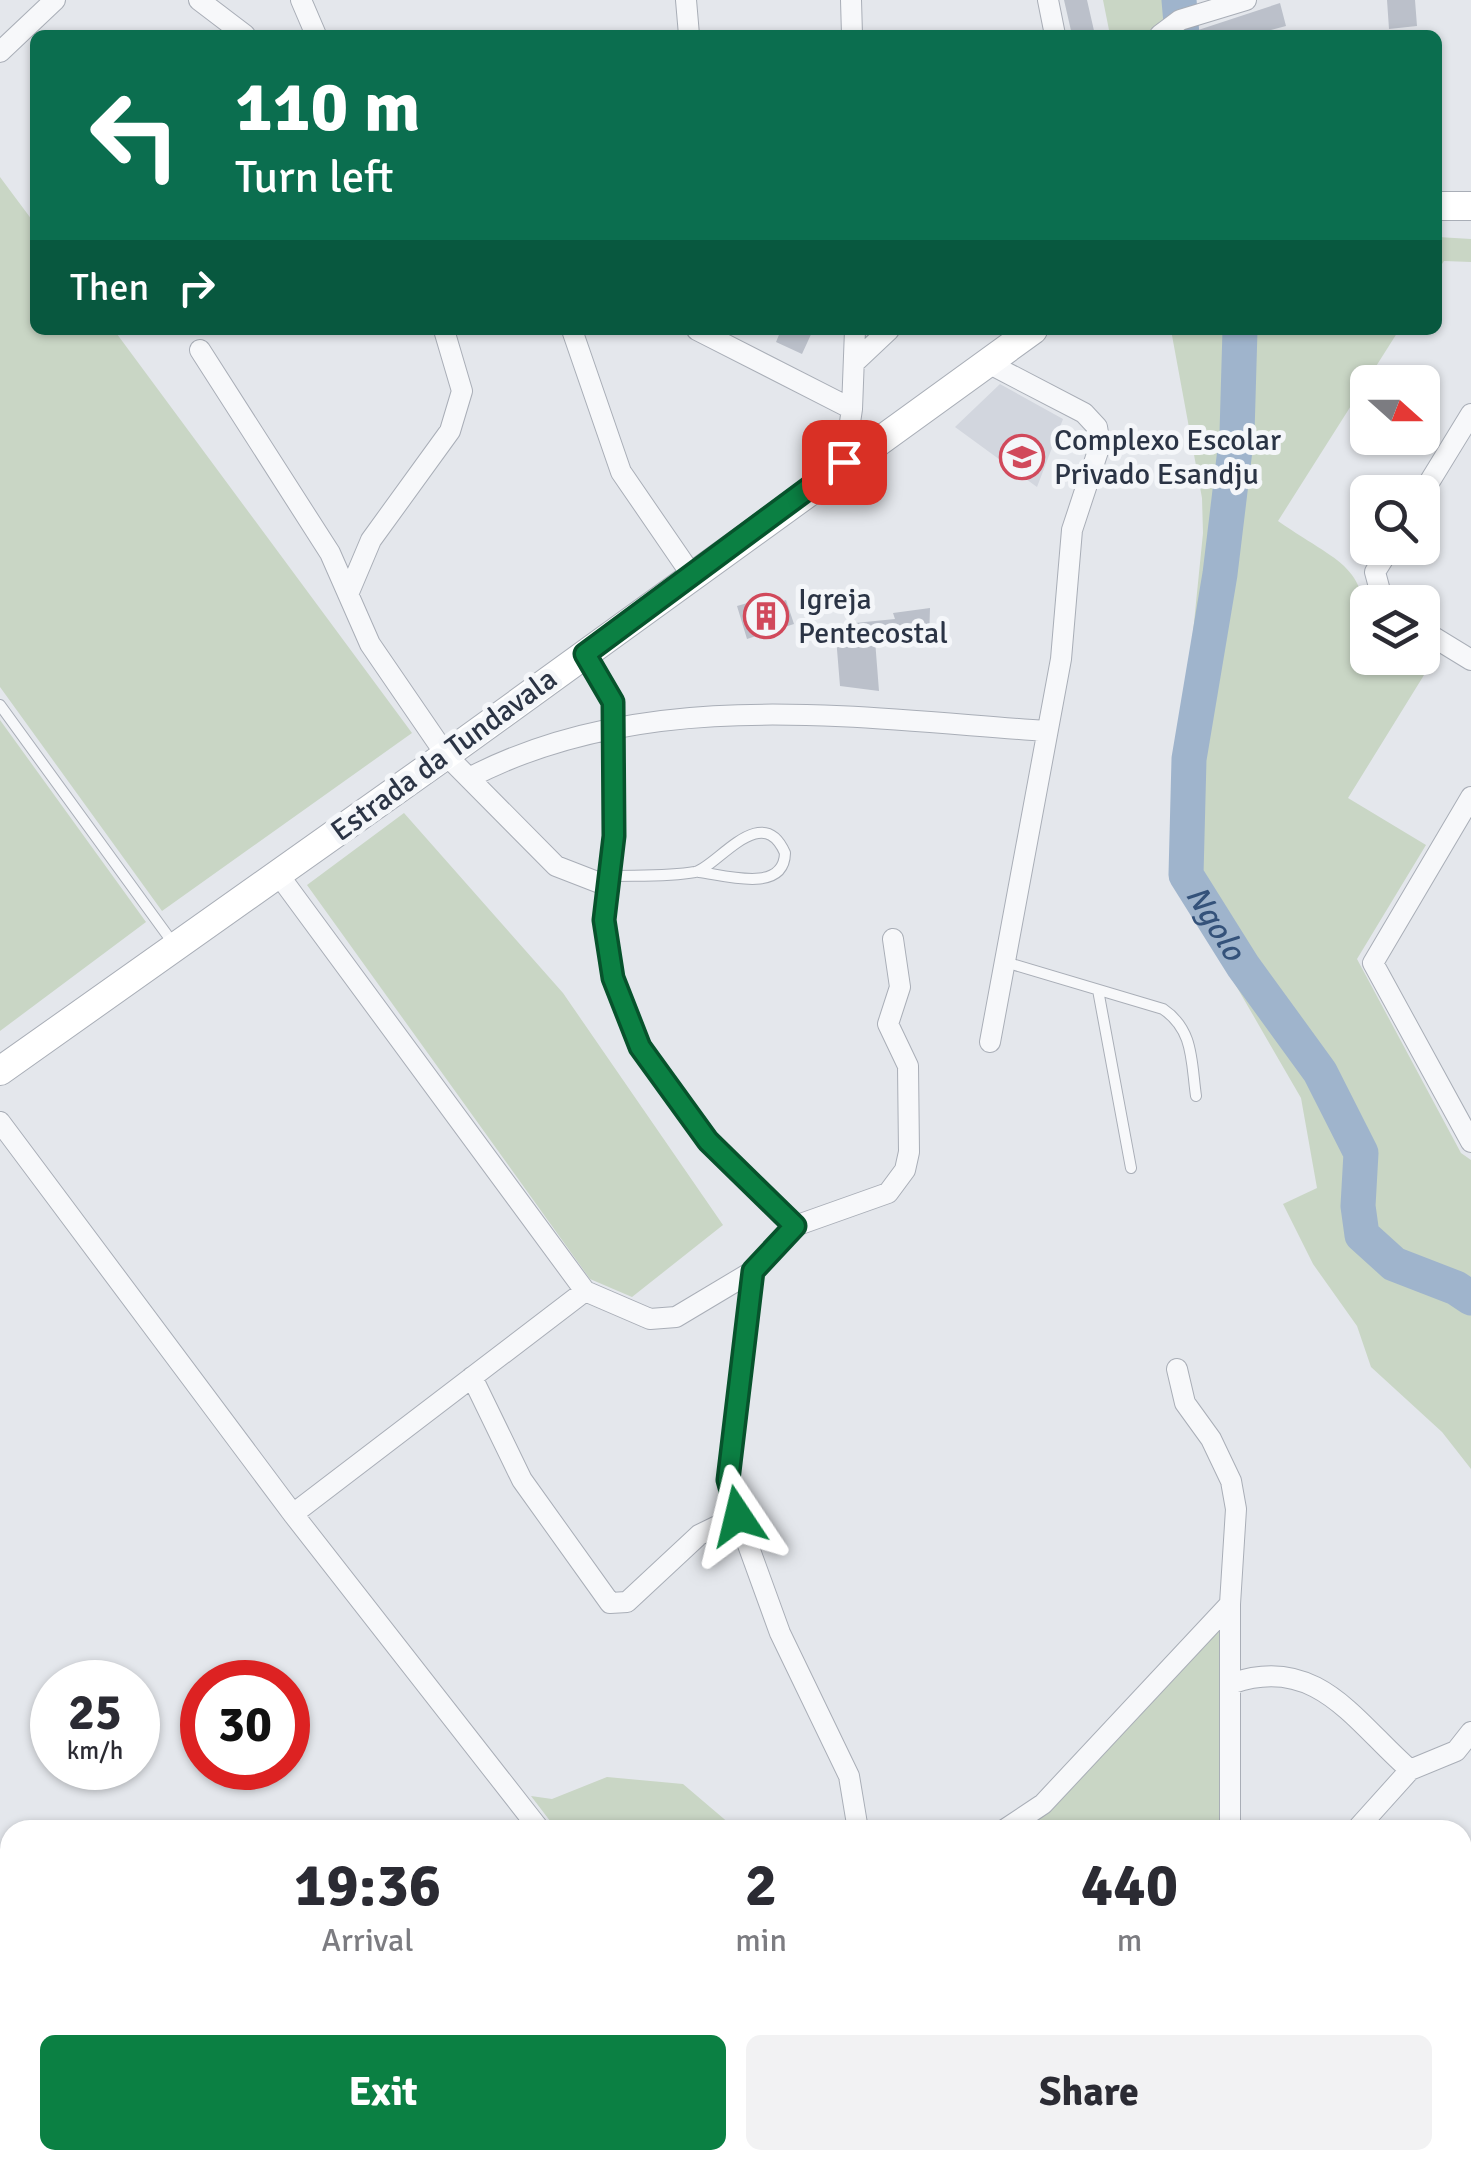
<!DOCTYPE html>
<style>
:root{--surface:#fff;--page:#f2f2f3;--text:#2b2b33;--muted:#7c7c81;--accent:#0b8043}
body{margin:0;font-family:Signika,sans-serif;background:var(--page);color:var(--text);height:100vh;display:flex;flex-direction:column;font-size:38px;white-space:nowrap}
*{box-sizing:border-box;margin:0}
p{font-size:32px;color:var(--muted)}
.icon{flex:none;width:55px;height:55px;fill:none;stroke:currentColor;stroke-width:2;stroke-linecap:round;stroke-linejoin:round}
.map{position:relative;flex:1;overflow:hidden}
.side{position:absolute;left:0px;top:1820px;width:1472px;height:350px;display:flex;flex-direction:column;background:var(--surface);border-radius:30px 30px 0 0;box-shadow:0 2px 8px #0004}
.side>*{flex:none}
.top-card{position:absolute;left:30px;top:30px;width:1412px;height:305px;border-radius:15px;box-shadow:0 2px 8px #0004;background:#0b6e4f;color:#fff;overflow:hidden}
.needle{width:65px;rotate:111deg}
.tools{position:absolute;left:1350px;top:365px;display:grid;gap:20px}
.tools a{display:grid;place-items:center;width:90px;height:90px;border-radius:15px;background:var(--surface);box-shadow:0 2px 8px #0004;font-size:50px}
.speed{position:absolute;left:30px;top:1660px;display:flex;gap:20px;font-size:50px;font-weight:700;text-align:center}
.speed>*{display:grid;place-content:center;width:130px;height:130px;border-radius:50%;background:var(--surface);box-shadow:0 2px 8px #0004;line-height:1}
.speed small{font-size:25px;font-weight:400}
.speed .limit{border:15px solid #d22;background:#fff;color:#111}
.pin{position:absolute;display:grid;place-items:center;width:85px;height:85px;color:#fff;margin:-42px;border-radius:20px;box-shadow:0 5px 15px #0006}
.me{position:absolute;width:110px;margin:-55px;rotate:350deg;stroke-linejoin:round;filter:drop-shadow(0 0 8px #0008)}
.turn{display:flex;align-items:center;gap:35px;height:210px;padding:0 40px;font-size:45px}
.turn .icon{width:130px;height:130px;stroke-width:2.5}
.turn b{display:block;font-size:70px;line-height:85px}
.then{display:flex;align-items:center;height:95px;padding:0 40px;background:#0003;gap:20px;font-size:38px}
.eta{display:flex;justify-content:space-evenly;align-items:center;height:170px;text-align:center}
.eta b{font-size:60px;font-weight:800;line-height:70px}
.cta{display:flex;gap:20px;margin-top:auto;padding:20px 40px}
.cta a{flex:1;height:115px;border-radius:15px;background:var(--accent);color:#fff;font-size:40px;font-weight:800;line-height:115px;text-align:center}
.cta a+a{background:var(--page);color:var(--text)}
.map>svg:first-child{display:block}
.built{fill:#d2d6de}
.green{fill:#c9d6c5}
.lines{fill:none;stroke-linecap:round;stroke-linejoin:round}
.river{stroke:#9fb4cc;stroke-width:35}
.building{fill:#bbc0ca}
.lane-casing{stroke:#a9aeb7;stroke-width:12}
.street-casing{stroke:#a9aeb7;stroke-width:22}
.secondary-casing{stroke:#a9aeb7;stroke-width:30}
.lane{stroke:#f7f8fa;stroke-width:10}
.street{stroke:#f7f8fa;stroke-width:20}
.secondary{stroke:#fff;stroke-width:28}
.route-casing{stroke:#07532c;stroke-width:25}
.route{stroke:#0b8043;stroke-width:18}
.labels{text-anchor:middle;dominant-baseline:central;stroke-width:10;stroke-linejoin:round;paint-order:stroke}
.poi-label{font-size:30px;fill:#2b3445;stroke:#f4f6f9;text-anchor:start}
.street-label{font-size:30px;fill:#2b3445;stroke:#f4f6f9}
.water-label{font-size:32px;font-style:italic;fill:#34527a;stroke:#f4f6f9}
</style>
<div class="map">
<svg width="1471" height="2170" viewBox="0 0 1471 2170">
<rect width="100%" height="100%" fill="#e4e7ec"/>
<path class="built" d="M1000,384L1063,419L1037,487L955,427Z
M10,2152V2160H756L763,2170H0V2155Z"/>
<path class="green" d="M1103,0H1179L1182,35H1110Z
M0,177L35,224V330H114L412,733L162,911L0,687Z
M1438,237L1471,239V262L1444,261L1438,270Z
M1171,330H1399L1278,521C1349,570 1368,562 1368,658H1422L1423,645L1437,654L1348,798L1426,845L1357,959L1461,1153L1471,1160V1469L1442,1432L1371,1367L1357,1326L1313,1264L1283,1204L1317,1188L1301,1098L1187,901L1174,867L1175,812L1203,533L1202,498Z
M0,720L146,922L0,1031Z
M404,813L563,993L723,1225L632,1297L590,1279L307,885Z
M1230,1604V1830H1004Z
M607,1777L683,1784L737,1830H557L531,1796L552,1799Z
M801,2160H975L976,2170H807Z"/>
<g class="lines">
<g class="river">
<path d="M1179,0L1182,35"/>
<path id="s1" d="M1240,330L1237,433L1220,574L1189,759L1186,875L1243,966L1320,1072L1361,1153L1358,1206L1362,1235L1394,1264L1456,1288L1471,1298"/>
</g>
</g>
<path class="building" d="M1064,0H1087L1095,35H1072Z
M1387,0H1415L1417,26L1389,29Z
M1280,3L1286,26L1253,35H1183Z
M781,330H813L802,354L776,342Z
M786,600L794,624L747,639L737,606L751,602L758,609Z
M930,608L929,641L875,640L879,691L840,686L835,625L895,619L893,613Z"/>
<g class="lines">
<defs>
<path id="lane" d="M0,705L173,943
M608,876C636,875 668,877 695,872C717,867 762,800 785,853C784,894 724,875 699,872
M1005,962L1163,1009C1194,1030 1191,1061 1196,1096
M1098,990L1131,1168"/>
<path id="street" d="M199,0L245,35
M301,0L316,35
M686,0L689,35
M851,0L852,35
M1048,0L1055,35
M1160,35L1180,20L1246,0
M0,52L55,0
M572,330L621,472L691,574
M697,330L852,409
M200,350L330,553L370,644L446,755L556,866L605,885
M986,362L1084,413L1097,427L1100,445L1072,530L1061,659L990,1042
M854,363L889,330
M844,462L852,409L855,330
M1422,494L1471,414
M349,592L371,540L450,431L462,391L444,330
M1383,602L1375,572L1390,548
M1422,630L1471,660
M585,654L613,702L614,836L604,920L613,977L640,1047L709,1141L795,1226
M469,778C646,685 855,718 1046,731
M1471,797L1373,963L1471,1142
M278,874L585,1291L293,1514
M0,1122L293,1514L540,1830
M753,1271L728,1480L731,1498L780,1633L849,1776L858,1830
M585,1291L650,1319L676,1317L753,1271L795,1226L888,1193L905,1170L909,1152L908,1066L888,1024L900,987L893,939
M1177,1369L1185,1403L1211,1439L1231,1481L1236,1509L1230,1604V1830
M472,1377L522,1480L610,1603L627,1602L699,1535L738,1516
M1233,1683C1317,1654 1355,1722 1410,1770
M1004,1830L1043,1804L1230,1604
M1356,1830L1410,1770L1456,1751L1471,1732
M567,2160L571,2170
M778,2160L785,2170"/>
<path id="secondary" d="M1438,206H1471
M0,1071L446,755L1033,330"/>
</defs>
<use href="#lane" class="lane-casing"/>
<use href="#street" class="street-casing"/>
<use href="#secondary" class="secondary-casing"/>
<use href="#lane" class="lane"/>
<use href="#street" class="street"/>
<use href="#secondary" class="secondary"/>
</g>
<g class="lines">
<defs>
<path id="route" d="M738,1516L728,1480L753,1271L795,1226L708,1141L640,1047L613,978L604,920L614,836L613,702L585,654L844,462"/>
</defs>
<use href="#route" class="route-casing"/>
<use href="#route" class="route"/>
</g>
<defs>
<symbol id="school-ring" viewBox="-11 -11 22 22"><circle r="9.5" fill="#f4f6f9" stroke="#d1495b" stroke-width="1.5"/><path d="M0-5L7-2L0 1L-7-2ZM-4 1L0 2.5L4 1V4Q0 6-4 4Z" fill="#d1495b"/></symbol>
<symbol id="building-ring" viewBox="-11 -11 22 22"><circle r="9.5" fill="#f4f6f9" stroke="#d1495b" stroke-width="1.5"/><path d="M-4-6H4V6H1V3H-1V6H-4ZM-2.5-4.3h1.7v1.8h-1.7ZM.8-4.3h1.7v1.8H.8ZM-2.5-1h1.7V.8h-1.7ZM.8-1h1.7V.8H.8Z" fill="#d1495b"/></symbol>
</defs>
<g fill-rule="evenodd">
<use href="#school-ring" x="997" y="432" width="50" height="50"/>
<use href="#building-ring" x="741" y="591" width="50" height="50"/>
</g>
<g class="labels">
<g class="poi-label">
<text x="1054" y="440">Complexo Escolar<tspan x="1054" dy="34">Privado Esandju</tspan></text>
<text x="798" y="599">Igreja<tspan x="798" dy="34">Pentecostal</tspan></text>
</g>
<g class="street-label">
<text transform="translate(444 755) rotate(-36)">Estrada da Tundavala</text>
</g>
<g class="water-label">
<text stroke="none"><textPath href="#s1" startOffset="605">Ngolo</textPath></text>
</g>
</g>
</svg>
<div class="tools">
<a><svg class="needle" viewBox="-14 -14 28 28"><path d="M0-13l5 13h-10z" fill="#e53935"/><path d="M0 13l5-13h-10z" fill="#7c7c81"/></svg></a>
<a><svg class="icon" aria-label="search" viewBox="0 0 24 24"><circle cx="10" cy="10" r="6"/><path d="M15 15l6 6"/></svg></a>
<a><svg class="icon" aria-label="layers" viewBox="0 0 24 24"><path d="M12 4l9 5-9 5-9-5zM3 14l9 5 9-5"/></svg></a>
</div>
<div class="speed"><div>25<small>km/h</small></div><div class="limit">30</div></div>
<div class="pin" style="left:844px;top:462px;background:#d93025"><svg class="icon" aria-label="arrive" viewBox="0 0 24 24"><path d="M6 21V4h12l-3 4 3 4H6"/></svg></div>
<svg class="me" style="left:738px;top:1516px" viewBox="-20 -20 40 40"><path d="M0-17L14 15 0 8-14 15z" fill="#0b8043" stroke="#fff" stroke-width="4"/></svg>
<div class="top-card">
<div class="turn"><svg class="icon" aria-label="left" viewBox="0 0 24 24"><path d="M17 20v-9H6M10 6l-5 5 5 5"/></svg><div><b>110 m</b>Turn left</div></div>
<div class="then">Then<svg class="icon" aria-label="right" viewBox="0 0 24 24"><path d="M7 20v-9h11M14 6l5 5-5 5"/></svg></div>
</div>
<section class="side">
<div class="eta">
<div><b>19:36</b><p>Arrival</p></div>
<div><b>2</b><p>min</p></div>
<div><b>440</b><p>m</p></div>
</div>
<div class="cta"><a>Exit</a><a>Share</a></div>
</section>
</div>
